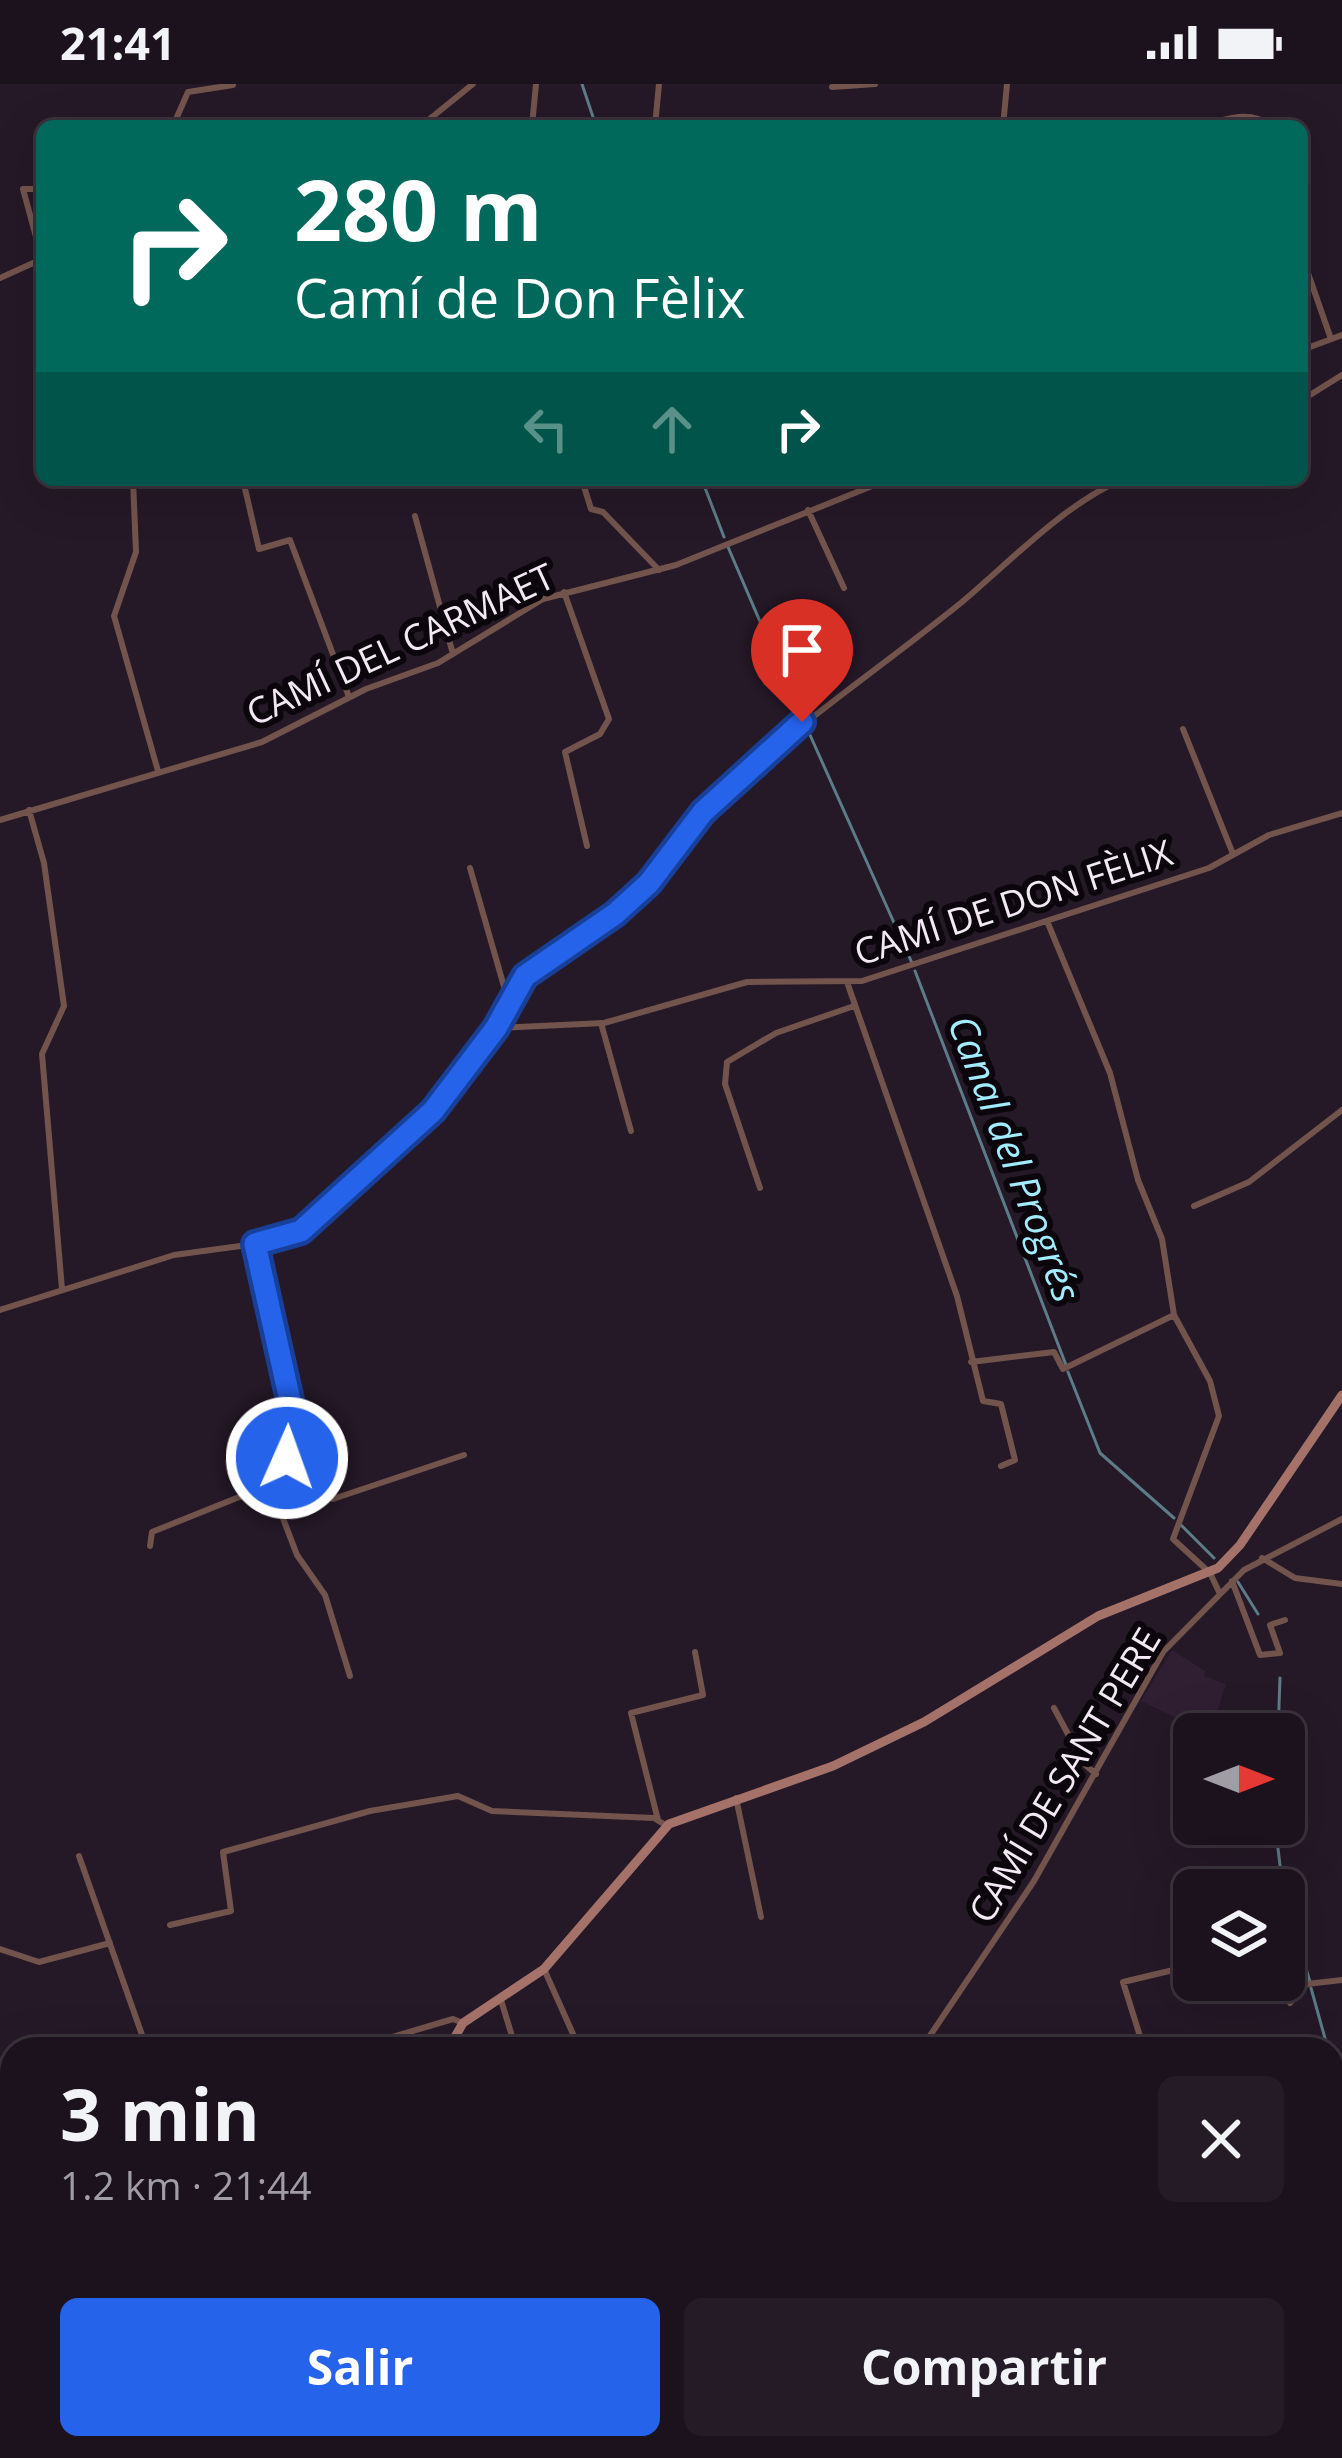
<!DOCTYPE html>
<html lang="es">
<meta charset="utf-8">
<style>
:root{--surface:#1c121d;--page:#251b26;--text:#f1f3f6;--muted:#a09ea4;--line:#3a323b;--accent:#2563eb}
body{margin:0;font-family:"Open Sans",sans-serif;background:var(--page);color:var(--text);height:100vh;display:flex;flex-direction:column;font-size:45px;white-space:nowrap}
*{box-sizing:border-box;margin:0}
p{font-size:39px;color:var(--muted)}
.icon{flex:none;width:66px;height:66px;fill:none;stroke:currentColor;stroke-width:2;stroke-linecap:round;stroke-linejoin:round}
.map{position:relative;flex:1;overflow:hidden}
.drawer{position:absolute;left:0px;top:1953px;width:1344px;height:423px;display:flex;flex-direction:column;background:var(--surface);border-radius:36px 36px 0 0;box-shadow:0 12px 48px #0002,0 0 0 3px var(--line)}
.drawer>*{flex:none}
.top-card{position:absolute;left:36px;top:36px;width:1272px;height:366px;border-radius:18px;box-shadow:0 12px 48px #0002,0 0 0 3px var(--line);background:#00695c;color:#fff;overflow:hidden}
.needle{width:78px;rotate:90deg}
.controls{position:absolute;left:1173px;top:1629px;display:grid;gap:24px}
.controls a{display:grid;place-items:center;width:132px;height:132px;border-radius:18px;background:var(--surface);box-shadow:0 12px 48px #0002,0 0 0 3px var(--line);font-size:60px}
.pin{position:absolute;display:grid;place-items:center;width:102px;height:102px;color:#fff;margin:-123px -51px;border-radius:50% 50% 50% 0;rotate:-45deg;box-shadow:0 0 12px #0007}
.pin .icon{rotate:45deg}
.me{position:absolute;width:132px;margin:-66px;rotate:2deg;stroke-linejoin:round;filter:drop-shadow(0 0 9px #0008)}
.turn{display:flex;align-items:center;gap:42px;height:252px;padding:0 60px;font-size:54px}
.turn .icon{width:156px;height:156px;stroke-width:2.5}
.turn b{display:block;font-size:84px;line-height:102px}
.lanes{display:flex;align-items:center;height:114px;padding:0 60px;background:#0003;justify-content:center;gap:60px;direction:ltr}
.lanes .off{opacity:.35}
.round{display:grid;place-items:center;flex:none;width:126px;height:126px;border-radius:18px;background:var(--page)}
.head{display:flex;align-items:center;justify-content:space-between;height:204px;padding:0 60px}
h1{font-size:72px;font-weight:700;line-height:90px}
.action{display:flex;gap:24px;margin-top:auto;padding:24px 60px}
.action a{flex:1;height:138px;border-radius:18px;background:var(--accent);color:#fff;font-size:48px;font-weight:700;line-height:138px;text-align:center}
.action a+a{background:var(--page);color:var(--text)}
.status{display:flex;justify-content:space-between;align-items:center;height:84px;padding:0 60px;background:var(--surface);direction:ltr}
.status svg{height:33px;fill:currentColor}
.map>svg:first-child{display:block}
.built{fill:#301e33}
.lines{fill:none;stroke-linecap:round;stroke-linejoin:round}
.stream{stroke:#5b7c88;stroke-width:3}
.minor{stroke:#73544d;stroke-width:6}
.secondary{stroke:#a47268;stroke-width:9}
.route-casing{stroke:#184099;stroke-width:30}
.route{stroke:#2563eb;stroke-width:21}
.labels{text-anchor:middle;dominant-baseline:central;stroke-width:12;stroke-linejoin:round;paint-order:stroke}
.street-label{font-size:36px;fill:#f3e9f4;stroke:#0b060c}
.water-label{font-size:39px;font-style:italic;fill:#a3ecfe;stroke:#0b060c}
</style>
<div class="status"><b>21:41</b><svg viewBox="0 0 49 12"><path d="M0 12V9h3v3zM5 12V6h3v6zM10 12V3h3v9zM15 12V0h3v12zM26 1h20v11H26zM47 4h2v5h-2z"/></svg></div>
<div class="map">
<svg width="1342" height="2374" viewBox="0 0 1342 2374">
<rect width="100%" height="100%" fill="#251827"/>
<path class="built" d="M1172,1566L1205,1587L1204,1592L1226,1600L1210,1650L1141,1617Z"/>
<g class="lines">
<path class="stream" d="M582,0L596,42
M702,396L724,453
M728,463L801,633
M806,642L912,879
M915,887L1066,1281
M1068,1288L1100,1369L1174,1434
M1180,1440L1214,1474
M1238,1498L1258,1530
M1278,1650L1280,1594
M1275,1740L1283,1806
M1284,1809L1310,1898
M1311,1904L1328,1965
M1332,1978L1342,2014"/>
<path class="minor" d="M832,3L875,0
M149,37L173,41
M173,42L188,8L233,1
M421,42L473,0
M532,42L536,0
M655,42L659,0
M1003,42L1007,0
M1204,42C1227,34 1251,26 1271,42
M1302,172L1331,255
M0,194L42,175L23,105H42
M1302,266L1342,251
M1302,316L1342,291
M133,396L136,468L114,532L158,687
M243,396L259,465L290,456L349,613
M582,396L591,425L603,428L659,486
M808,426L844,504
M415,432L453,570
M564,508L609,635L600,650L565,668L587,762
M1183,645L1233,770
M29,726L44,779L64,922L42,970L62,1205
M0,736L262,658L366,605L438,579L543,515L676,481L887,396
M470,784L507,913
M1047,837L1110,989L1138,1096L1162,1155L1174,1231L1210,1297L1219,1332L1173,1455L1210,1489L1220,1510
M847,898L957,1212L983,1317L1001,1320L1015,1376L1001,1382
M601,939L631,1047
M496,944C527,870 591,857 645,803C668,779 683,748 707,724C786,647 877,587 962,518C1013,475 1059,425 1120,396
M760,1104L725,1000L727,978L776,949L854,922
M1194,1122L1249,1098L1342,1026
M255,1160L298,1352L276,1396V1416L297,1471L325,1511L350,1592
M0,1226L174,1171L255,1160L301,1147L433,1027L496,944L604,939L747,898L862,897L1209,784L1269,751L1342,729
M971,1278L1054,1268L1063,1285L1174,1231
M298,1352L333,1415L464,1371
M150,1462L152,1448L274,1399
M1262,1474L1295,1494L1342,1500
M1232,1497L1260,1571L1280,1569L1270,1541L1285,1536
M1054,1624L1084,1680L1096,1690
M736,1714L761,1833
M658,1736L631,1629L703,1611L695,1568
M79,1772L147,1965
M170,1841L231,1827L223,1768L370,1727L458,1712L492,1727L654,1734L667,1742
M0,1865L39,1878L110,1859
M544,1885L573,1950L571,1965
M500,1913L516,1965
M1290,1919L1307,1900L1342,1896
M352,1965L453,1935L463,1939
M921,1965L1034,1797L1163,1568L1244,1486L1342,1435
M1144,1965L1123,1898L1186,1883
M0,2236L5,2172
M1332,2245L1342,2241
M1332,2303L1342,2343
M820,2364L823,2374
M1081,2364L1083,2374
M1132,2364L1134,2374
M1180,2364L1182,2374
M1231,2364L1234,2374
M1298,2364L1301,2374
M1000,2366L1004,2364
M114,2374L120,2364
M647,2374L655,2364"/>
<path class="secondary" d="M448,1965L463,1939L544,1885L669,1740L833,1682L924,1638L1098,1532L1218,1484L1240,1461L1342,1311
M0,2173L12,2170"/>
</g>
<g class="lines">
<defs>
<path id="route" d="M287,1374L298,1352L255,1160L301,1147L433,1027L496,944L525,892L615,830L649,799L703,728L802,638"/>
</defs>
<use href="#route" class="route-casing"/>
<use href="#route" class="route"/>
</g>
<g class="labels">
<g class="street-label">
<text transform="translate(400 560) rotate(-25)">CAMÍ DEL CARMAET</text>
<text transform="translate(1013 818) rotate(-18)">CAMÍ DE DON FÈLIX</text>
<text transform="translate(1064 1691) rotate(-59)">CAMÍ DE SANT PERE</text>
</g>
<g class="water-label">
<text transform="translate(1016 1074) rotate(69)">Canal del Progrés</text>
</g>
</g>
</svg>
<div class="controls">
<a><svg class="needle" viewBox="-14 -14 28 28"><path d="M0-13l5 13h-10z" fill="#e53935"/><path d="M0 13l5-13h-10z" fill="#a09ea4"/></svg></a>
<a><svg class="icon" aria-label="layers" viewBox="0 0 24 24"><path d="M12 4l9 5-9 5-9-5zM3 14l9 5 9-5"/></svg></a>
</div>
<div class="pin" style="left:802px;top:638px;background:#d93025"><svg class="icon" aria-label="arrive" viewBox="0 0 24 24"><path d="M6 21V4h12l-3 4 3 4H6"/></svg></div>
<svg class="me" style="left:287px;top:1374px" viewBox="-20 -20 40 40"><circle r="17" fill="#2563eb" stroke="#fff" stroke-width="3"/><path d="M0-11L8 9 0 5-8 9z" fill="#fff"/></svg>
<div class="top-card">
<div class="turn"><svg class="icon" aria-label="right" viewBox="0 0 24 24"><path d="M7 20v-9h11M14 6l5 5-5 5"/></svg><div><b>280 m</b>Camí de Don Fèlix</div></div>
<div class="lanes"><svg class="icon off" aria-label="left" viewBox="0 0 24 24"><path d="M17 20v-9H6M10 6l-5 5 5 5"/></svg><svg class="icon off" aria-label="ahead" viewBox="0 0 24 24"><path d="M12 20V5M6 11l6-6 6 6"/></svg><svg class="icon" aria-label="right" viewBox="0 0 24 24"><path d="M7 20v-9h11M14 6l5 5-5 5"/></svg></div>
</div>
<section class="drawer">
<div class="head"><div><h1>3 min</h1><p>1.2 km · 21:44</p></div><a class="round"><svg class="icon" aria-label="close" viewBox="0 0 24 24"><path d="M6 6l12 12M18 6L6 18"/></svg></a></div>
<div class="action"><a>Salir</a><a>Compartir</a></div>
</section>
</div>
